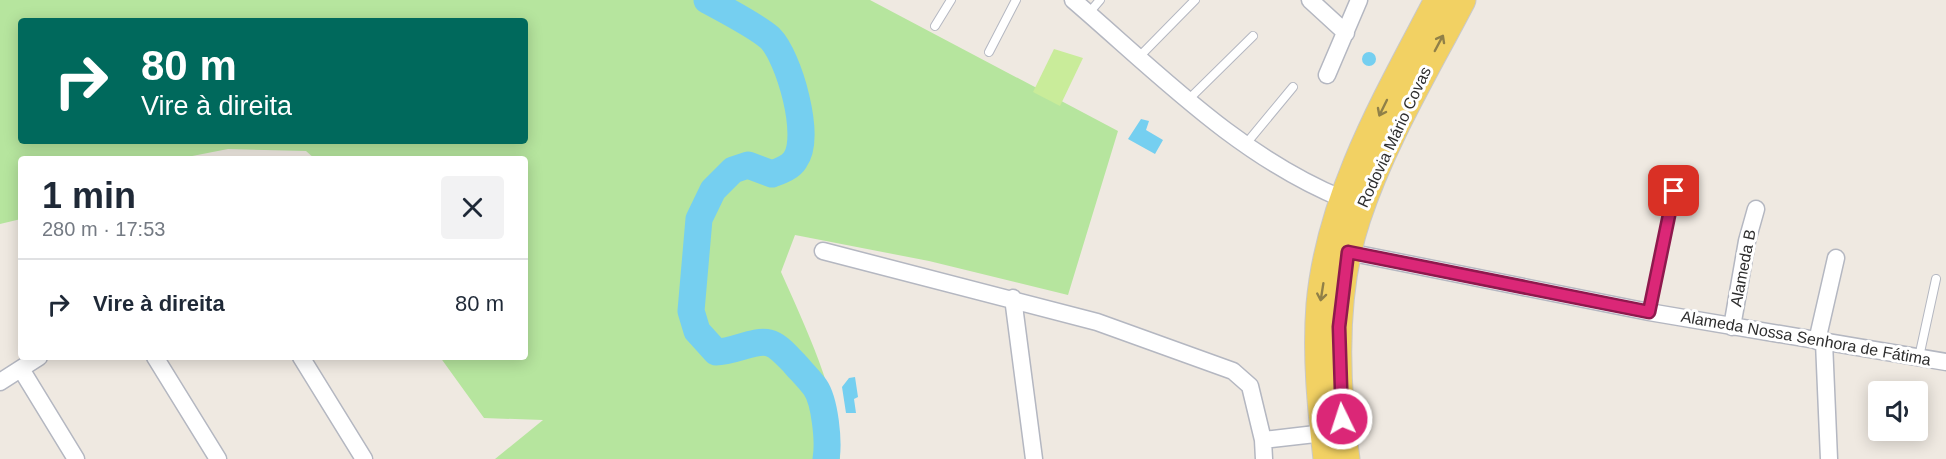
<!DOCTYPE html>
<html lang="pt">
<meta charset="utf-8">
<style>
:root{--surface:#fff;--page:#f2f2f3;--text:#1f2937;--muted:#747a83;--line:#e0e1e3}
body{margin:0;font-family:Arial,sans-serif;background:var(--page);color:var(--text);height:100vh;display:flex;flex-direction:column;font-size:22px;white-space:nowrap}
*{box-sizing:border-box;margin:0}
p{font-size:20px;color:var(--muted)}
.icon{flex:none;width:33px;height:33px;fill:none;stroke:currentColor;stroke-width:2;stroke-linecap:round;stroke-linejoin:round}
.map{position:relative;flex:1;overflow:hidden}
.details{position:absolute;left:18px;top:156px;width:510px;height:204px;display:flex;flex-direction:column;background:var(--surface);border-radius:6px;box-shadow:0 3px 15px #0003}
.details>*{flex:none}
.top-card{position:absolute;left:18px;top:18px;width:510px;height:126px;border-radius:6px;box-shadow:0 3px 15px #0003;background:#00695c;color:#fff;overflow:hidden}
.buttons{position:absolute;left:1868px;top:381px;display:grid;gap:12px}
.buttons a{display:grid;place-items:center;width:60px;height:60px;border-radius:6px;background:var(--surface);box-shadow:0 3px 15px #0003;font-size:30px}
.pin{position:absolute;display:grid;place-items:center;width:51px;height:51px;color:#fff;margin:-26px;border-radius:12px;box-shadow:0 3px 9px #0006}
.me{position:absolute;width:66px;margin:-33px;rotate:356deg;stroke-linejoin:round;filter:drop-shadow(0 0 4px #0008)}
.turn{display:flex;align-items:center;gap:21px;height:126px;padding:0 24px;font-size:27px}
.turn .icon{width:78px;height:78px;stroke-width:2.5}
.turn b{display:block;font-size:42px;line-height:51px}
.round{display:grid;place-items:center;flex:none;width:63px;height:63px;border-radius:6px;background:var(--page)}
.head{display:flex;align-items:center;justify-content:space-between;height:102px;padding:0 24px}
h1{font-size:36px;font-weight:700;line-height:45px}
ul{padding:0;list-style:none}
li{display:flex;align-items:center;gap:18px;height:90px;padding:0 24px;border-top:2px solid var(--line)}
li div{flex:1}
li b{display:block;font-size:22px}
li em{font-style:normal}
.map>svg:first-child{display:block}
.green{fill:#b6e59e;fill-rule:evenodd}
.pitch{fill:#c9ec9a}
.water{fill:#75cff0}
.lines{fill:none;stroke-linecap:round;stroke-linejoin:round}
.river{stroke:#75cff0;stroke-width:27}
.lane-casing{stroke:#b4b7c1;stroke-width:10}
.street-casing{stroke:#b4b7c1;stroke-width:19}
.primary-casing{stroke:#c9c9c9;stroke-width:29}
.lane{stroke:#fff;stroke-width:8}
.street{stroke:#fff;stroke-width:16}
.primary{stroke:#f2d163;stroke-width:27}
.oneway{stroke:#908048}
.route-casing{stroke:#8e194d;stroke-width:15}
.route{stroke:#db2777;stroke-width:10}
.labels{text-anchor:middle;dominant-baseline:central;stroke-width:6;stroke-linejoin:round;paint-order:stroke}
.street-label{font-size:16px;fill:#2e2e2e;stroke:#fff}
</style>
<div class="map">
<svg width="1946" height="459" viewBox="0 0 1946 459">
<rect width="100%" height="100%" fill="#efe9e1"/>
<path class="green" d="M0,0H870L1118,131L1068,295L929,261L795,235L781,272C804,324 842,402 840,459H495L543,420L484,418L440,357H525V159H315L306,151L228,149L177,159H21V219L0,224ZM21,21H525V141H21Z"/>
<path class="pitch" d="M1054,49L1083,58L1060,106L1033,92Z"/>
<path class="water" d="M1362 59a7 7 0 1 1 14 0a7 7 0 1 1-14 0Z
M1141,119L1149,121L1146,130L1163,140L1155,154L1128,139Z
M855,377L858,397L854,399L856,413H846L842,387L849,378Z"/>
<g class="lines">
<path class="river" d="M707,0C722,8 758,27 770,38C789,57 812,137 795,160C790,168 780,171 772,174L748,165L733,170L713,190L699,219L691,311L697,331L716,352C734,352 755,339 769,343C778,345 787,356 794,363C801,371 809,379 815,387C825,401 829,442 826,459"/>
<defs>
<path id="lane" d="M1088,14L1100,0
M935,26L951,0
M989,52L1016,0
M1139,57L1195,0
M1188,100L1253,36
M1245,145L1293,87
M1649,312L1674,191
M1919,357L1936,279"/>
<path id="street" d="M1073,0C1158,73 1238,156 1343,199
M1310,0L1346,33
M1327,75L1359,0
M823,251L1097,322L1233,371L1250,386L1263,440
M1348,252L1649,312L1946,362
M1013,298L1034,459
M1732,327L1747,241L1756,209
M1817,341L1836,258
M1824,342L1829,459
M155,357L218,459
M301,357L364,459
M21,369L76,459
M0,382L39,357
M1264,459L1263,440L1324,433"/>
<path id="primary" d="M1327,459C1321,407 1316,356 1320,304C1330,194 1388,96 1438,0
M1346,459C1335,382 1332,293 1357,218C1382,142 1425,71 1462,0"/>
</defs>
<use href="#lane" class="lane-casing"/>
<use href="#street" class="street-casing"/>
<use href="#primary" class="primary-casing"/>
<use href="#lane" class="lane"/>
<use href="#street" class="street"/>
<use href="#primary" class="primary"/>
</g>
<defs><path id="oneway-shaft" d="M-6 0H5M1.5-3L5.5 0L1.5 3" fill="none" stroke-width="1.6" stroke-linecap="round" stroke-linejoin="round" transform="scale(1.5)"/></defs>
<g class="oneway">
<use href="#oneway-shaft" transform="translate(1439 43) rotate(-62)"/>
<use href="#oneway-shaft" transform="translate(1383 108) rotate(116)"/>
<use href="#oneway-shaft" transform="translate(1322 292) rotate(99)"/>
</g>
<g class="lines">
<defs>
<path id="route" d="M1342,419L1339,327L1348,252L1649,312L1674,191"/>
</defs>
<use href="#route" class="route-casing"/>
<use href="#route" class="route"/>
</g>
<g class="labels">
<g class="street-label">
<text transform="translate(1394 137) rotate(-65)">Rodovia Mário Covas</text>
<text transform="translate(1743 268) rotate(-79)">Alameda B</text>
<text transform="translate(1806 338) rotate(10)">Alameda Nossa Senhora de Fátima</text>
</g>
</g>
</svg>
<div class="buttons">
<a><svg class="icon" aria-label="sound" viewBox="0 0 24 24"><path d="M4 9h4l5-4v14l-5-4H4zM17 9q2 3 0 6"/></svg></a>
</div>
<div class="pin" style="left:1674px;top:191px;background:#d93025"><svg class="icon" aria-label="arrive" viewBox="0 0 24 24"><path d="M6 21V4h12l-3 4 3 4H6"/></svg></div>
<svg class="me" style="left:1342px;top:419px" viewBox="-20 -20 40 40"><circle r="17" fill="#db2777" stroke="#fff" stroke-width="3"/><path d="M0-11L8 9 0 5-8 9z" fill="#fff"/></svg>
<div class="top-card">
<div class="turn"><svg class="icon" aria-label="right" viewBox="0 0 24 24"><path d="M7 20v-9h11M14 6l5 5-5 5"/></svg><div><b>80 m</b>Vire à direita</div></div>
</div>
<section class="details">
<div class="head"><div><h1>1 min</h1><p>280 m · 17:53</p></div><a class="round"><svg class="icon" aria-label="close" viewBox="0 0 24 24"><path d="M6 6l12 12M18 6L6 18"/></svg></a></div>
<ul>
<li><svg class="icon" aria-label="right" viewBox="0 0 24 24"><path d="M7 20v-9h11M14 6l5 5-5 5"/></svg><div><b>Vire à direita</b></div><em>80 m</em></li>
</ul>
</section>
</div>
